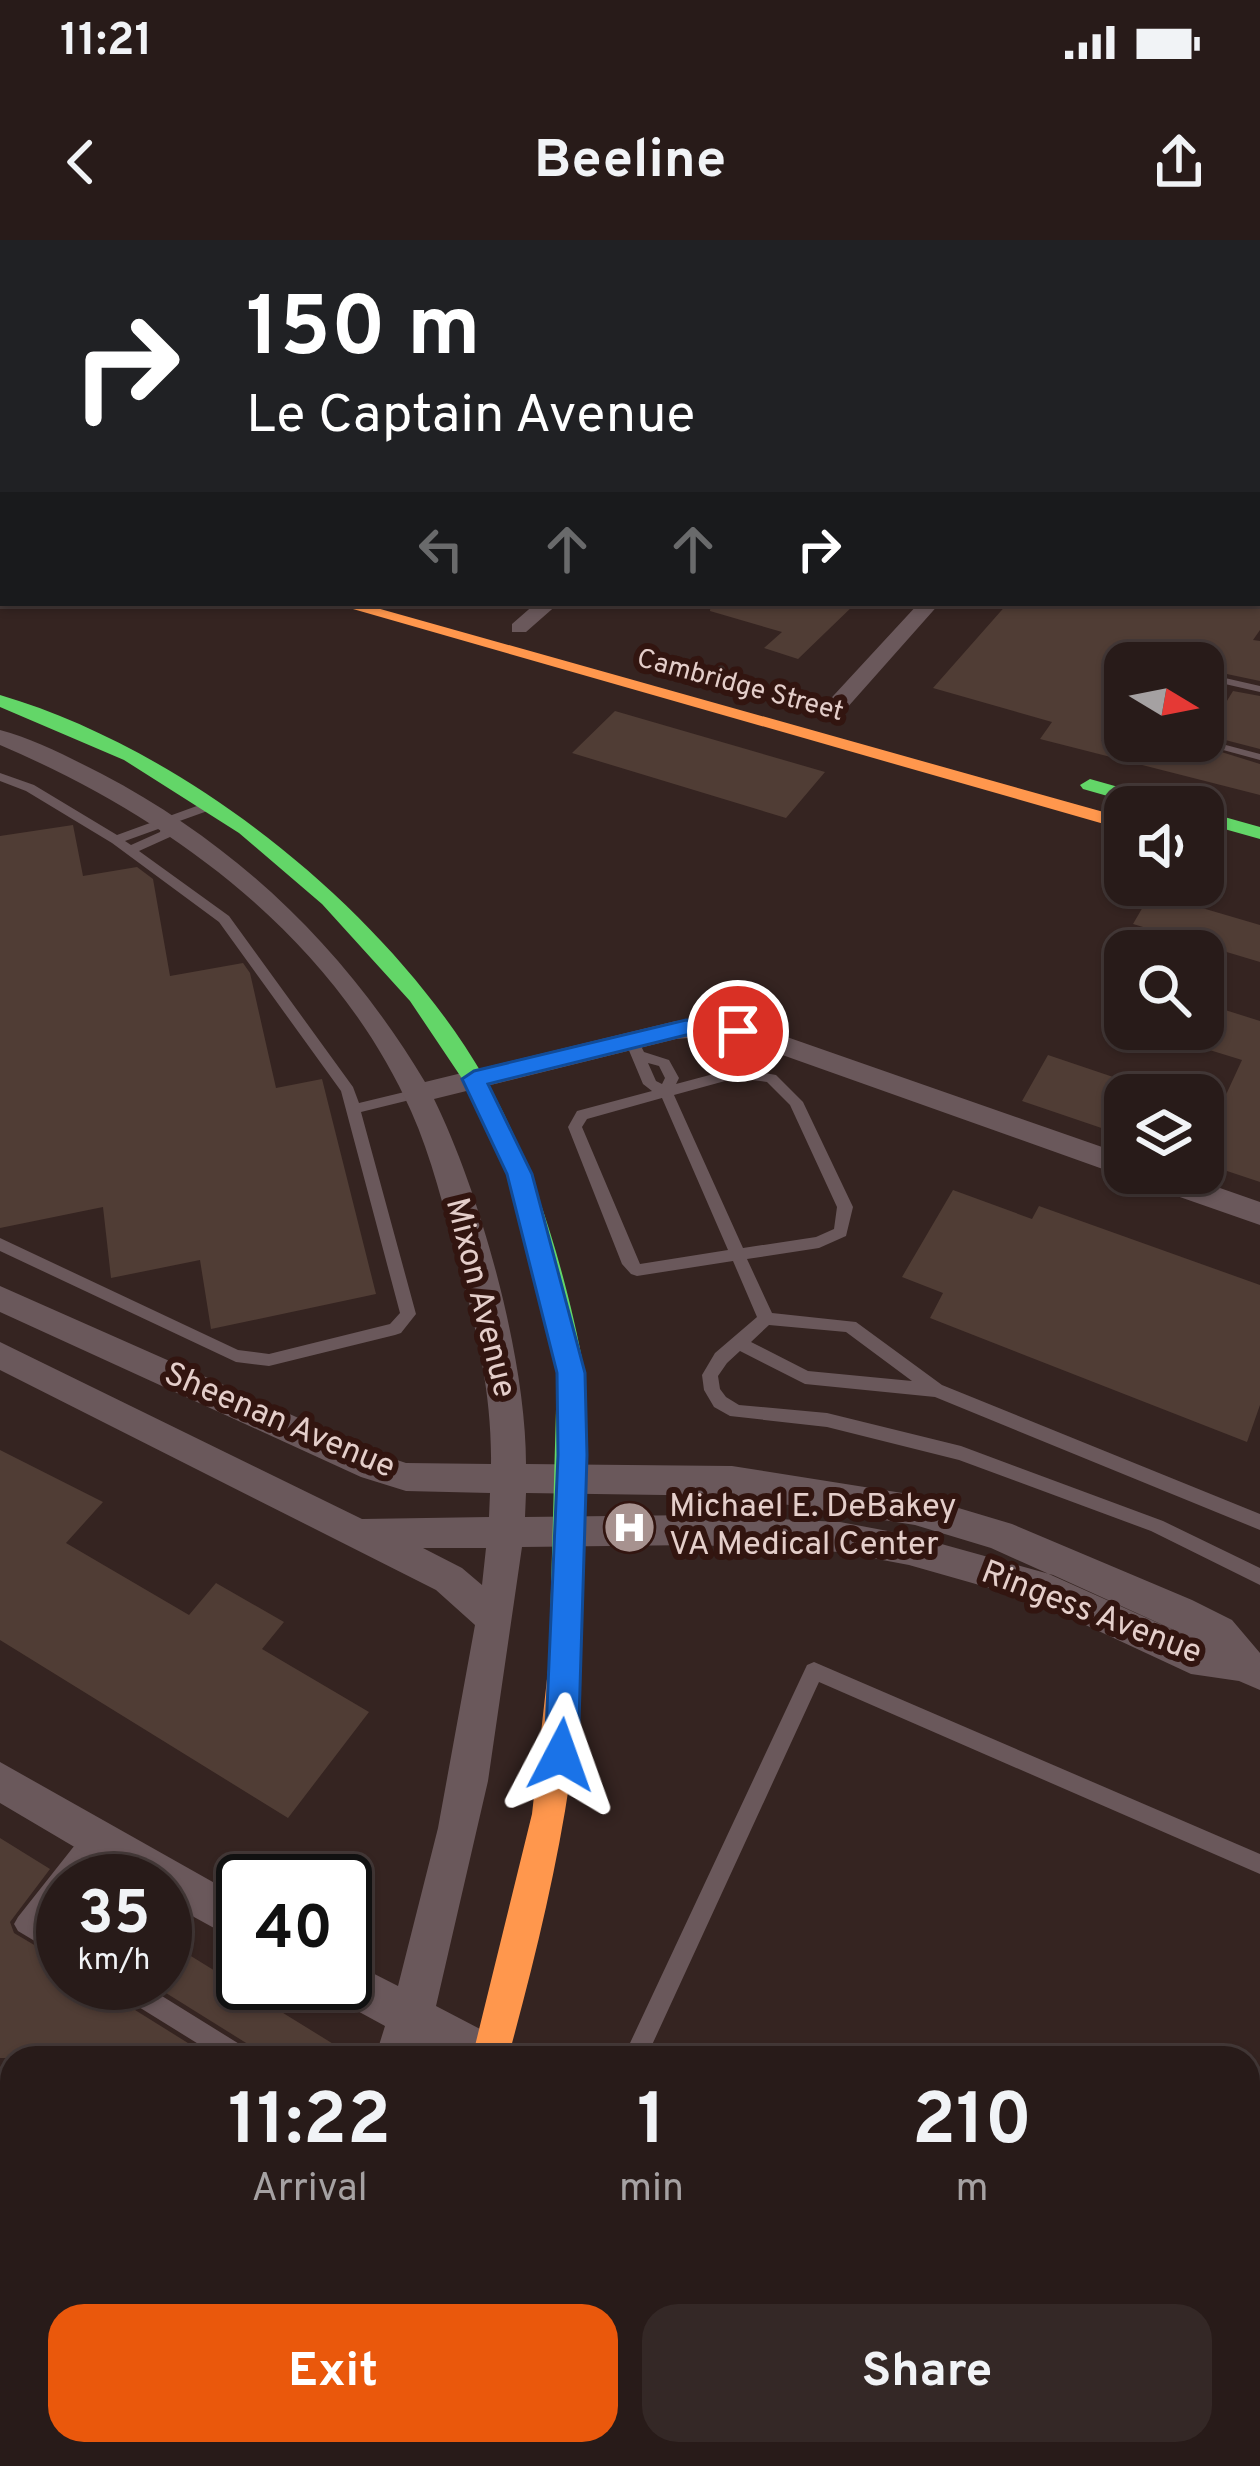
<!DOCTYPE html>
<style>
:root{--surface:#281b19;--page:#342826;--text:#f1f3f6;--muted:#a5a1a2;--line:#443938;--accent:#ea580c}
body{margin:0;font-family:Overpass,sans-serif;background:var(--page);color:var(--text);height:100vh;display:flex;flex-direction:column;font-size:45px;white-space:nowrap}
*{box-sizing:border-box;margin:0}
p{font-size:39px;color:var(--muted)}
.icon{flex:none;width:66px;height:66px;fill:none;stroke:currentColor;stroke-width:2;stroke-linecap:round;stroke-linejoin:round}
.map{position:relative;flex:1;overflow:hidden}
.drawer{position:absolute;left:0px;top:1806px;width:1260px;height:420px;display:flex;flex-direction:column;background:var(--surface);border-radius:36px 36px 0 0;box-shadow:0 3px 9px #0004,0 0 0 3px var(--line)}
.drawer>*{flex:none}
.hud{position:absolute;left:0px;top:0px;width:1260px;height:366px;box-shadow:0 3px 9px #0004,0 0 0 3px var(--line);background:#202124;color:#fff;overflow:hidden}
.needle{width:78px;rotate:100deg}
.buttons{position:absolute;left:1104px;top:402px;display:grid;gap:24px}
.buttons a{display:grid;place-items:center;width:120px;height:120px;border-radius:24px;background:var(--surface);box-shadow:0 3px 9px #0004,0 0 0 3px var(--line);font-size:60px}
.speed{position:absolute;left:36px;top:1614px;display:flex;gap:24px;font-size:60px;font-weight:700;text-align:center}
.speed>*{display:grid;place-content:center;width:156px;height:156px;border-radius:50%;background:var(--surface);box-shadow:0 3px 9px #0004,0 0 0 3px var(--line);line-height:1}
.speed small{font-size:30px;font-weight:400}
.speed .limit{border:6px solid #111;border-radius:18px;background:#fff;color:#111}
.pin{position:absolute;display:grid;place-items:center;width:102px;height:102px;color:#fff;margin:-51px;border:6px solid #fff;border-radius:50%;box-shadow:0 3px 12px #0007}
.me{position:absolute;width:132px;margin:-66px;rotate:4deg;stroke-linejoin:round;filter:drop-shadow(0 0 9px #0008)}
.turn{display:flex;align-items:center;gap:42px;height:252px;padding:0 48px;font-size:54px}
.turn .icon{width:156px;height:156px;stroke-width:2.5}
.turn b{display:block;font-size:84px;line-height:102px}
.lanes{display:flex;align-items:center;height:114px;padding:0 48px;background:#0003;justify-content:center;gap:60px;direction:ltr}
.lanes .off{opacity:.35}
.eta{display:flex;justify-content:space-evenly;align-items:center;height:204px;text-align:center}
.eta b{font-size:72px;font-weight:700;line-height:84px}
.action{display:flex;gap:24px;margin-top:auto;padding:24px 48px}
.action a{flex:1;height:138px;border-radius:36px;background:var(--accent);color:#fff;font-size:48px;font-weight:700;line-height:138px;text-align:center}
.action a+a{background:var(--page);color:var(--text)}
.status{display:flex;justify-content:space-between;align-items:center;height:84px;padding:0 60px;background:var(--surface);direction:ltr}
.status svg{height:33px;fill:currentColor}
header{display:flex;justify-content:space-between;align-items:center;height:156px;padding:0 48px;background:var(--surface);font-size:54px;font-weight:700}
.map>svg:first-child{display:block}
.building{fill:#503d35}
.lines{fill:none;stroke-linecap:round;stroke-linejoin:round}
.lane{fill:#6a585b;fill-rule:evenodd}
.street{fill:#6a585b;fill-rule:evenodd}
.fast{fill:#63d668;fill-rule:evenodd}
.slow{fill:#ff974d;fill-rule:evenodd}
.jam{fill:#b3261e;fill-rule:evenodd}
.route{fill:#1a73e8;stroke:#114b97;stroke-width:3}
.labels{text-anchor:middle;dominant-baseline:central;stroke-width:12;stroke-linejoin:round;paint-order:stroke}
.far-street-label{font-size:27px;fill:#e4ceca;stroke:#321510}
.street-label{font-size:33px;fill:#e4ceca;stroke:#321510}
.poi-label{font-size:33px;fill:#e4ceca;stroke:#321510;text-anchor:start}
</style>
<div class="status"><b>11:21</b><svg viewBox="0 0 49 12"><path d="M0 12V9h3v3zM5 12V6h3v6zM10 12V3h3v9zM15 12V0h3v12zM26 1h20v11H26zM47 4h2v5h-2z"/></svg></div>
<header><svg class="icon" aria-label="back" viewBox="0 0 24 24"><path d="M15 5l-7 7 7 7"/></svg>Beeline<svg class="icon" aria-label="share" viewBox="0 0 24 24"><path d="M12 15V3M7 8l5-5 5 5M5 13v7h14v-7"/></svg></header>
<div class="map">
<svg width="1260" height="2226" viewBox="0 0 1260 2226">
<rect width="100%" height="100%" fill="#352421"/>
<path class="building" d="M711,363H856L798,419L764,408L782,392L710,371Z
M1008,363H1260V390L1253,400L1260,401V441L1203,429V423H1125V468L1101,501H1186L1260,524V555L1040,499L1052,482L933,448Z
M1233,451L1260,456V509L1206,495Z
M615,471L825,532L786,578L572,513Z
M73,585L83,636L137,627L153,639L170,736L243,723L250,733L276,848L322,839L376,1054L211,1089L200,1020L111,1038L103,967L0,988V596Z
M1151,653L1260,685V722L1133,684Z
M1203,763L1260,781V942L1203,923V867L1218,872L1242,820L1203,808Z
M1048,815L1125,841V896L1022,861Z
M953,950L1032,979L1039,966L1260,1045V1165L1247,1202L930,1078L943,1053L902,1037Z
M0,1210L103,1262L66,1303L189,1375L216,1343L284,1382L262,1409L369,1472L288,1578L0,1400Z
M0,1598L50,1629L10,1682L14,1693L63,1722V1743H106L111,1755L212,1818H0Z
M165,1700L356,1818H256L251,1806L150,1743H165Z"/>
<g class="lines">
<path class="lane" d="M1150,0H1158L1159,3H1151Z
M1170,0H1178V3H1170Z
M0,2L4,3L3,7L0,6Z
M0,50H3V55H0Z
M0,83H3V89H0Z
M0,110H3V115H0Z
M1203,433L1260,446V452L1203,439Z
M1203,499L1260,514V520L1190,501Z
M0,533L34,545L117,595L205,563H213V569L174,583L170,597L139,611L229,676L353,847L359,863L417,849L422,851L424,854L422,857L361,872L416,1074L401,1093L395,1095L269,1126L236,1122L0,1011V998L238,1110L269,1114L390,1084L400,1073L341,851L219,682L112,603L26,551L0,541ZM161,588L160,592L131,605L125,601Z
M632,796L637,798L644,812L669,820L679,838L676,844L736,828L776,835L803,862L853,967L846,996L819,1008L747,1019L772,1073L856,1082L942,1145L1260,1274V1290L935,1157L805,1144L740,1111L727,1123L718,1136L720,1149L726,1157L739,1165L827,1173L961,1206L1163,1281L1260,1328V1345L1151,1291L959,1220L827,1187L730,1176L714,1167L704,1150L702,1135L715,1113L757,1077L733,1021L637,1036L631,1034L622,1024L568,887L577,871L652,851L643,844L625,801ZM648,823L659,826L665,838L662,844L656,841ZM736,838L767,842L790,865L837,967L834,989L816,997L743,1008L674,855ZM662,858L728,1010L640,1024L582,887L587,879ZM769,1085L846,1092L912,1141L808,1131L751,1102Z
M814,1422L1260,1614V1634L819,1442L646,1818H623L807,1425Z
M93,1588L100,1591L103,1598L100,1605L72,1641H63V1653L40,1681L63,1695V1718L18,1691L14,1684L18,1677L86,1591Z
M110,1743H141L249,1810L252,1818H221L113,1751Z
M1260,2163V2226H1236L1239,2214H1248V2175L1251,2167Z
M12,2202V2214H28L22,2226H0C0,2215 1,2207 12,2202Z
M817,2214H845L851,2226H823Z"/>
<path class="street" d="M183,0H216L218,3H185Z
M3,142V153L0,154V143Z
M1257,328L1260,329V341L1257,340Z
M536,363H559L526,392H512V384Z
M919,363H940L838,478H822V468Z
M0,490C35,499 70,518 102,534C239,606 346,710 425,842L676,781L712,778L764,789L1125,915V933H1177L1260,962V985L1134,941L1131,935L1114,933L749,803L712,796L676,799L434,859C481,955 526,1118 526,1224L732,1226L915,1255L1012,1284L1192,1360L1232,1380L1260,1413V1450L1239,1441L1191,1434L1032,1360L909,1325L840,1312L698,1305L522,1307L488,1541L436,1766L505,1802L511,1818H444L423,1807L419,1818H375L385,1786L330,1756L324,1743H345V1719L398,1746L438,1588L475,1385L436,1350L0,1130V1102L362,1279L489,1277L490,1253L406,1251L361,1237L0,1072V1046L382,1215L406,1223L491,1224C492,1153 476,1086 457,1018C444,969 432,918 411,871C333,697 171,578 0,505ZM526,1253L732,1256L915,1285L991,1308L1207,1405L1053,1335L909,1295L840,1282L698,1275L525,1277ZM423,1308H486L482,1345L462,1328Z
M0,1522L243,1659V1704L165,1661V1641H132L0,1563Z
M179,2214H232L227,2226H174Z
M308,2214H361L356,2226H303Z"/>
<path class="fast" d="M0,455C187,510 386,669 484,837C532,917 567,1037 584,1129C589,1158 584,1191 583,1220C582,1287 582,1354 581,1421L576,1431L565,1435L554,1431L549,1421L557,1133L508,935L463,840L410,761L322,664L239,593L124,520L0,467Z
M1090,539L1175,563L1178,567H1146L1083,549L1080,545Z
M1203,571L1260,587V599L1203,583Z"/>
<path class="slow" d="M332,363H359L1125,578V590Z
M565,1407L576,1411C585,1431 579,1462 577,1484C565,1598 538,1708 508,1818H472L532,1574L549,1421L554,1411Z"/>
<path class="jam" d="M0,224L3,225V235L0,234Z"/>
</g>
<path class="route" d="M686,780L738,784L750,791L738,799L686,795L488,844L532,934L585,1133L587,1215L578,1515L573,1526L561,1530L550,1526L545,1515L558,1215L557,1133L507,934L462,839L474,831Z"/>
<defs>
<symbol id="hospital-disc" viewBox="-11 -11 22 22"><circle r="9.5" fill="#a7928f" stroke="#321510"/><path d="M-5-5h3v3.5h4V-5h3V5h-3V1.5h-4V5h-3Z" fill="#fff"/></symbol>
</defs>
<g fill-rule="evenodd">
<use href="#hospital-disc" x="600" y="1258" width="59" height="59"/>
</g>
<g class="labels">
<g class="far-street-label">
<text transform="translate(740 446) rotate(15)">Cambridge Street</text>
</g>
<g class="street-label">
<text transform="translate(479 1058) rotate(76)">Mixon Avenue</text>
<text transform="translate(279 1182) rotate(23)">Sheenan Avenue</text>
<text transform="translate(1091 1374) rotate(21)">Ringess Avenue</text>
</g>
<g class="poi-label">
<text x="669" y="1268">Michael E. DeBakey<tspan x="669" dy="38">VA Medical Center</tspan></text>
</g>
</g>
</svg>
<div class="buttons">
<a><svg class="needle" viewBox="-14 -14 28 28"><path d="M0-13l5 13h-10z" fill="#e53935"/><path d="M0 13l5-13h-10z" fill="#a5a1a2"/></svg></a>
<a><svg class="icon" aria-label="sound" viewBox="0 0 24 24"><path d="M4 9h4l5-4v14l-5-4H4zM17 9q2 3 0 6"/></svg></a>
<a><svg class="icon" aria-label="search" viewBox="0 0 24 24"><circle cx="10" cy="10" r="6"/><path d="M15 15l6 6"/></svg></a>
<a><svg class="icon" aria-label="layers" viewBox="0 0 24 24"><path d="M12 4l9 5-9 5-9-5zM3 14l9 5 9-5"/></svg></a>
</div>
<div class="speed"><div>35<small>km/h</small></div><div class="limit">40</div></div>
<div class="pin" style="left:738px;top:791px;background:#d93025"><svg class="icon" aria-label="arrive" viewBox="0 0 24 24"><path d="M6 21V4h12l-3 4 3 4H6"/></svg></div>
<svg class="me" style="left:561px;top:1515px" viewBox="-20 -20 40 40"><path d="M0-17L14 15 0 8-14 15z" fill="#1a73e8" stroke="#fff" stroke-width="4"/></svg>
<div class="hud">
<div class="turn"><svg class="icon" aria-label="right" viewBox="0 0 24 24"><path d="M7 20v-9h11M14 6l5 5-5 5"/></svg><div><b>150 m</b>Le Captain Avenue</div></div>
<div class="lanes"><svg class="icon off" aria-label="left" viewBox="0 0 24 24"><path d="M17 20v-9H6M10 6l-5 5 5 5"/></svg><svg class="icon off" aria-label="ahead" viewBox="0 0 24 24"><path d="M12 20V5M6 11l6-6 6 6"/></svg><svg class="icon off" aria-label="ahead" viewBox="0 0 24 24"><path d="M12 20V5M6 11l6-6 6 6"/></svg><svg class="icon" aria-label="right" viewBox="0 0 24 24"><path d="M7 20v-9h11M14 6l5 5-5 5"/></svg></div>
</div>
<section class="drawer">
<div class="eta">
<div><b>11:22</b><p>Arrival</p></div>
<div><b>1</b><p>min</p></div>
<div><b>210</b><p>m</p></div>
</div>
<div class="action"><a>Exit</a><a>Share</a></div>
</section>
</div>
